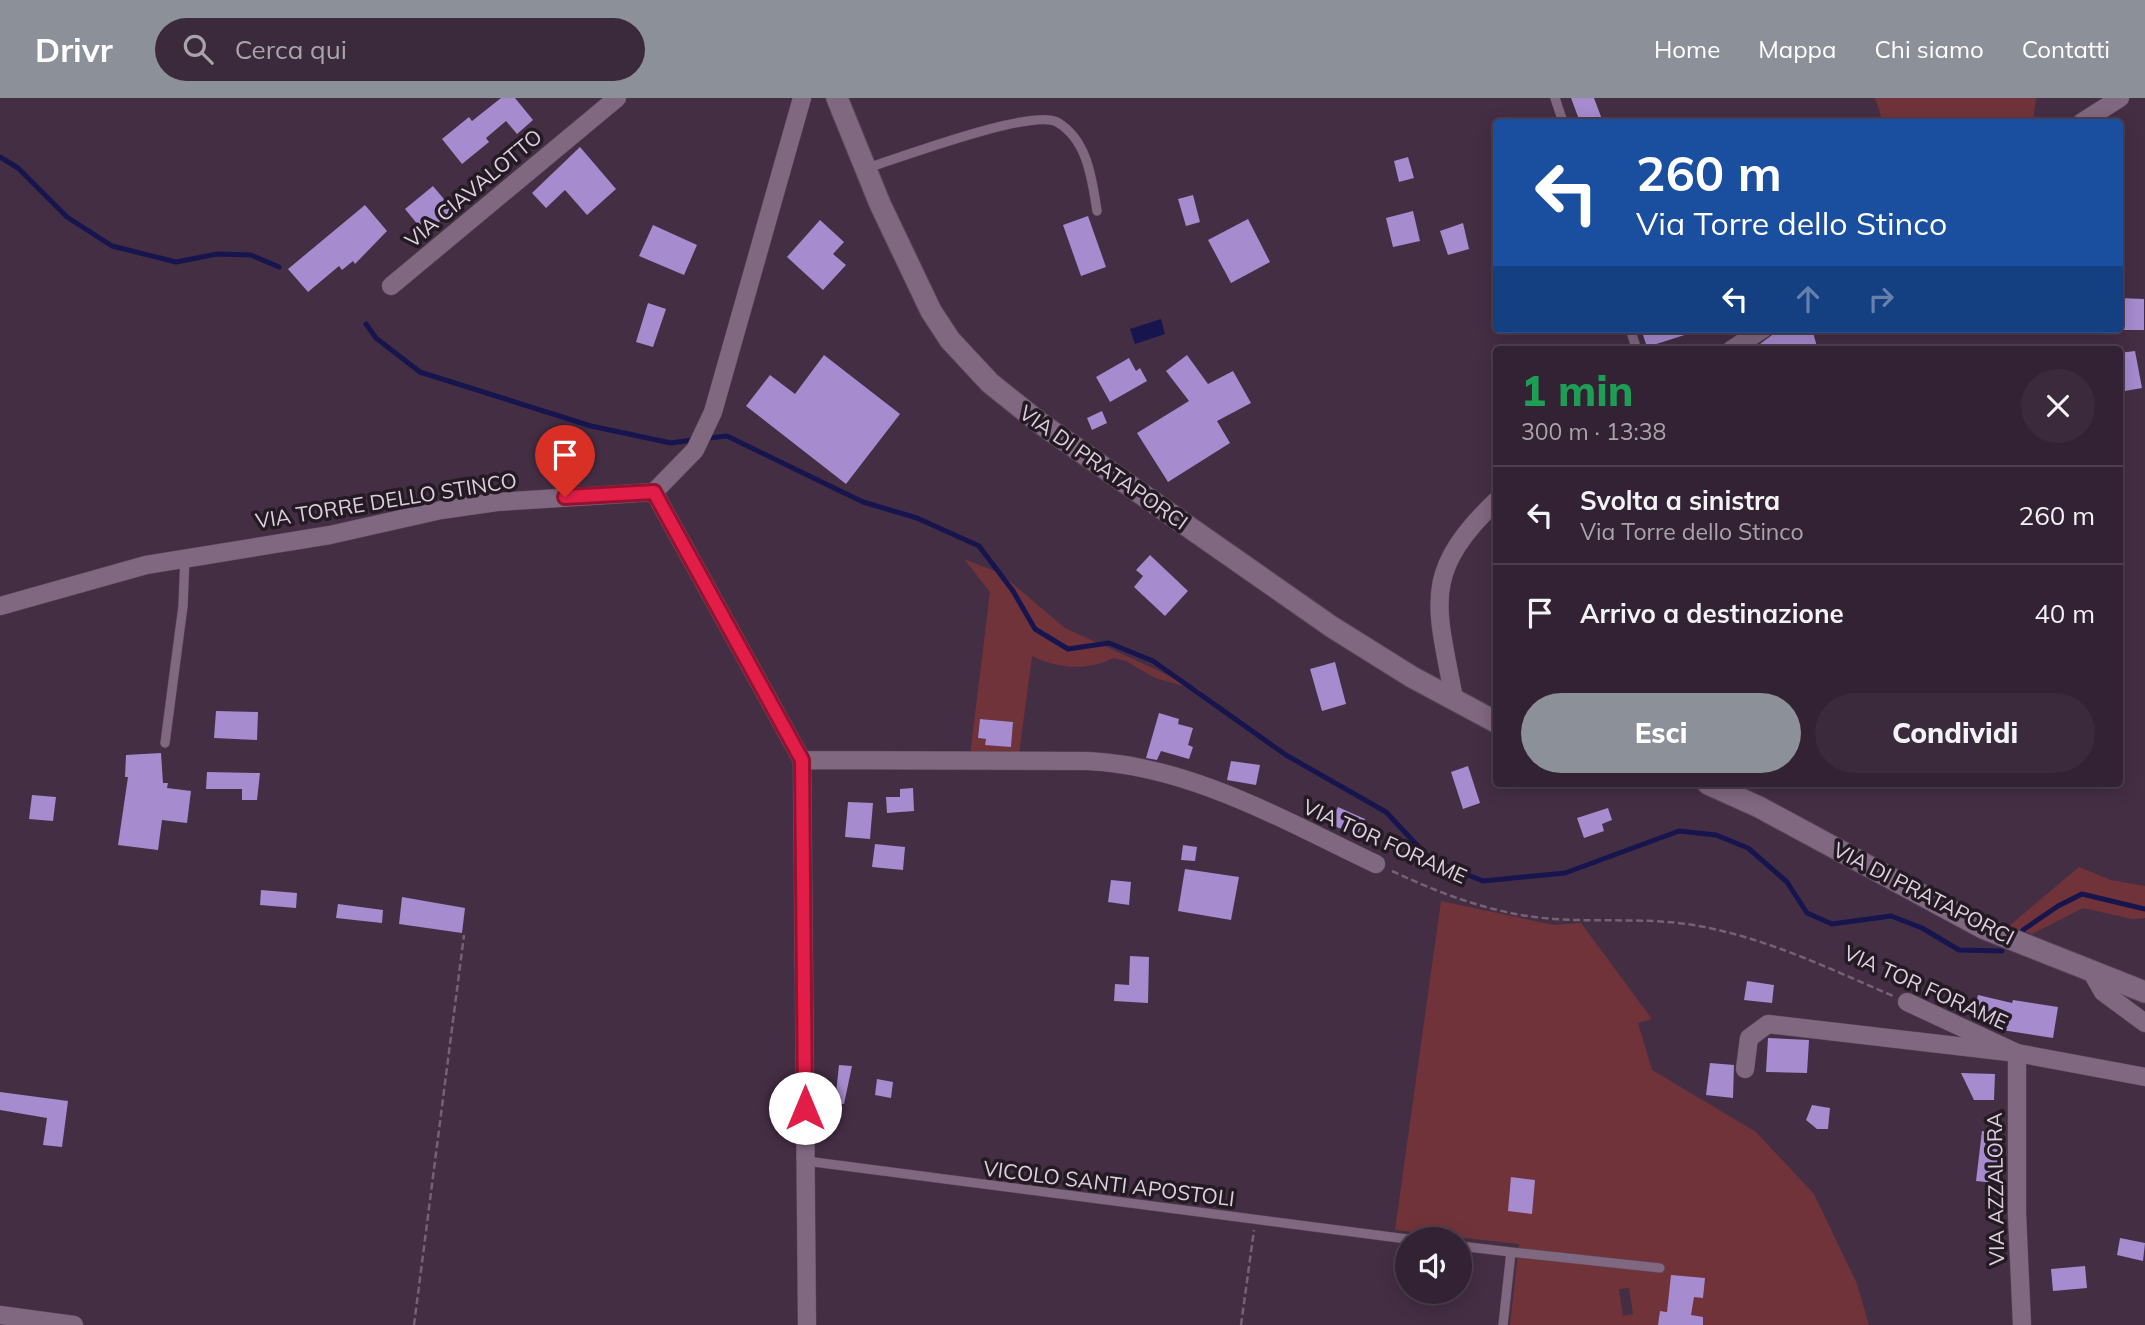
<!DOCTYPE html>
<html lang="it">
<meta charset="utf-8">
<style>
:root{--surface:#323;--page:#3b2a3b;--text:#f1f3f6;--muted:#a9a4ac;--line:#4e3f4e;--accent:#8c9099}
body{margin:0;font-family:Mulish,sans-serif;background:var(--page);color:var(--text);height:100vh;display:flex;flex-direction:column;font-size:26px;white-space:nowrap}
*{box-sizing:border-box;margin:0}
p{font-size:23px;color:var(--muted)}
.icon{flex:none;width:38px;height:38px;fill:none;stroke:currentColor;stroke-width:2;stroke-linecap:round;stroke-linejoin:round}
.map{position:relative;flex:1;overflow:hidden}
.details{position:absolute;left:1493px;top:248px;width:630px;height:441px;display:flex;flex-direction:column;background:var(--surface);border-radius:7px;box-shadow:0 4px 18px #0003,0 0 0 2px var(--line)}
.details>*{flex:none}
.hud{position:absolute;left:1493px;top:21px;width:630px;height:214px;border-radius:7px;box-shadow:0 4px 18px #0003,0 0 0 2px var(--line);background:#1a4fa0;color:#fff;overflow:hidden}
.buttons{position:absolute;left:1395px;top:1129px;display:grid;gap:14px}
.buttons a{display:grid;place-items:center;width:77px;height:77px;border-radius:50%;background:var(--surface);box-shadow:0 4px 18px #0003,0 0 0 2px var(--line);font-size:35px}
.pin{position:absolute;display:grid;place-items:center;width:60px;height:60px;color:#fff;margin:-72px -30px;border-radius:50% 50% 50% 0;rotate:-45deg;box-shadow:0 0 7px #0007}
.pin .icon{rotate:45deg}
.me{position:absolute;width:77px;margin:-38px;rotate:0deg;stroke-linejoin:round;filter:drop-shadow(0 0 5px #0008)}
.turn{display:flex;align-items:center;gap:24px;height:147px;padding:0 28px;font-size:32px}
.turn .icon{width:91px;height:91px;stroke-width:2.5}
.turn b{display:block;font-size:49px;line-height:60px}
.lanes{display:flex;align-items:center;height:66px;padding:0 28px;background:#0003;justify-content:center;gap:35px;direction:ltr}
.lanes .off{opacity:.35}
.round{display:grid;place-items:center;flex:none;width:74px;height:74px;border-radius:37px;background:var(--page)}
.head{display:flex;align-items:center;justify-content:space-between;height:119px;padding:0 28px}
h1{font-size:42px;font-weight:800;line-height:52px;color:#1e9e55}
.button{display:flex;gap:14px;margin-top:auto;padding:14px 28px}
.button a{flex:1;height:80px;border-radius:42px;background:var(--accent);color:#fff;font-size:28px;font-weight:800;line-height:80px;text-align:center}
.button a+a{background:var(--page);color:var(--text)}
ul{padding:0;list-style:none}
li{display:flex;align-items:center;gap:21px;height:98px;padding:0 28px;border-top:2px solid var(--line)}
li div{flex:1}
li b{display:block;font-size:26px}
li em{font-style:normal}
header{display:flex;align-items:center;gap:42px;box-sizing:border-box;height:98px;padding:0 35px;background:var(--accent);color:#fff}
header strong{font-size:33px}
nav{display:flex;gap:38px;margin-inline-start:auto;font-size:24px}
.search{width:490px;height:63px;background:var(--page);display:flex;align-items:center;gap:18px;box-sizing:border-box;padding:0 24px;border-radius:38px;color:var(--muted);font-size:26px}
.map>svg:first-child{display:block}
.green{fill:#71333a;fill-rule:evenodd}
.water{fill:#17154e}
.lines{fill:none;stroke-linecap:round;stroke-linejoin:round}
.stream{stroke:#17154e;stroke-width:5}
.building{fill:#a68bcf}
.lane-casing{stroke:#5c4a5c;stroke-width:10}
.street-casing{stroke:#5c4a5c;stroke-width:19}
.secondary-casing{stroke:#5c4a5c;stroke-width:23}
.path{stroke:#756175;stroke-width:2.5;stroke-dasharray:7 3.5;stroke-linecap:butt}
.lane{stroke:#806880;stroke-width:9}
.street{stroke:#806880;stroke-width:18}
.secondary{stroke:#806880;stroke-width:21}
.route-casing{stroke:#92132f;stroke-width:18}
.route{stroke:#e11d48;stroke-width:12}
.labels{text-anchor:middle;dominant-baseline:central;stroke-width:7;stroke-linejoin:round;paint-order:stroke}
.street-label{font-size:21px;fill:#ddcfdd;stroke:#241a24}
</style>
<header>
<strong>Drivr</strong>
<div class="search"><svg class="icon" aria-label="search" viewBox="0 0 24 24"><circle cx="10" cy="10" r="6"/><path d="M15 15l6 6"/></svg>Cerca qui</div>
<nav><a>Home</a><a>Mappa</a><a>Chi siamo</a><a>Contatti</a></nav>
</header>
<div class="map">
<svg width="2145" height="1227" viewBox="0 0 2145 1227">
<rect width="100%" height="100%" fill="#442e44"/>
<path class="green" d="M1875,0H2036L2033,24H1883Z
M964,461L1000,475L1065,530L1205,594L1155,580L1126,563L1114,560C1087,573 1058,571 1032,558L1019,656L970,657L990,494ZM980,621L1013,624L1011,649L985,646L986,641L978,640Z
M2079,769L2111,782L2145,788V820L2132,821L2083,810L2032,836L2009,828Z
M1441,803L1554,827L1581,825L1652,921L1638,925L1652,972L1756,1034L1814,1096L1857,1186L1869,1227H1698L1691,1217L1661,1213L1658,1227H1510L1519,1146L1395,1132ZM1629,1190L1633,1216L1623,1218L1619,1191Z"/>
<path class="water" d="M1161,221L1165,236L1135,246L1130,231Z"/>
<g class="lines">
<path class="stream" d="M0,59L18,70L67,119L112,148L176,164L217,156L251,157L279,169
M366,226L376,240L420,274L591,328L671,345L692,342
M709,340L727,338L863,404L917,420L979,448L1013,493L1035,531L1068,551L1109,545L1153,563L1286,657L1386,714L1431,762L1483,783L1565,775L1679,733L1716,737L1748,750L1787,784L1807,815L1832,826L1891,818L1922,830L1959,852L2002,853
M2023,832L2058,808L2082,796L2145,811"/>
</g>
<path class="building" d="M501,0H515L533,22L517,36L506,23L486,40L489,44L462,66L442,41L469,19L472,23Z
M1571,0H1594L1603,24H1580Z
M580,49L616,91L587,117L565,92L546,110L532,95Z
M1408,59L1414,80L1399,84L1394,63Z
M433,88L453,112L432,130L425,123L419,128L405,111Z
M1193,97L1200,124L1186,128L1178,101Z
M365,107L387,133L355,166L353,163L342,172L339,168L308,194L288,171Z
M1413,113L1420,143L1393,149L1386,120Z
M1088,118L1106,169L1081,178L1063,127Z
M1248,121L1270,164L1231,185L1208,142Z
M820,122L844,144L833,156L846,167L823,192L787,159Z
M1463,125L1469,151L1448,157L1440,133Z
M653,127L697,147L684,177L639,158Z
M2119,200L2144,201V232H2119Z
M648,205L666,211L653,249L636,244Z
M1641,231H1693L1694,234L1647,249Z
M1792,231H1812L1818,252H1752L1772,237Z
M2135,253L2142,290L2119,294V255Z
M824,257L900,316L846,386L746,308L770,277L795,296Z
M1187,257L1208,286L1233,273L1251,305L1217,323L1230,345L1168,384L1137,335L1189,303L1166,273Z
M1129,260L1136,273L1140,270L1147,283L1110,304L1096,279Z
M1102,313L1107,325L1092,332L1087,320Z
M1150,457L1188,493L1165,518L1134,489L1143,478L1136,472Z
M1335,564L1346,606L1322,613L1310,571Z
M216,613L258,614L257,642L214,640Z
M1159,615L1179,621L1178,626L1193,630L1188,647L1193,649L1189,661L1161,653L1157,662L1146,660Z
M980,621L1013,624L1011,649L985,647L986,641L978,640Z
M161,655L163,685H168L167,690L191,693L187,725L162,722L158,752L118,747L128,679H125L126,657Z
M1231,663L1260,667L1256,687L1227,682Z
M1468,668L1480,705L1463,711L1451,674Z
M207,674L260,675L257,702H242V691H206Z
M913,690L914,713L887,715L886,699H900V691Z
M32,697L56,699L53,723L29,721Z
M848,704L873,705L870,741L845,739Z
M1338,709L1365,721L1357,738L1330,726Z
M1608,710L1612,722L1602,726L1604,733L1584,740L1577,720Z
M875,746L905,749L903,772L872,769Z
M1183,747L1197,749L1195,763L1181,762Z
M1185,771L1239,779L1231,822L1178,813Z
M1111,782L1131,784L1129,807L1108,804Z
M261,792L297,795L296,810L260,807Z
M402,799L465,810L462,835L399,826Z
M338,806L383,812L382,825L336,820Z
M1130,858L1149,859L1148,905L1114,903L1115,886L1129,887Z
M1747,883L1774,887L1772,905L1744,902Z
M1978,897L2012,905L2013,902L2058,909L2053,940L2002,932L1972,921Z
M1768,940L1809,942L1807,975L1766,974Z
M1710,965L1734,967L1733,1000L1706,997Z
M839,967L852,968L844,1006L835,1005Z
M1961,975L1995,976L1994,1002H1974Z
M877,981L893,984L891,1000L875,997Z
M0,994L68,1003L62,1049L43,1047L47,1020L0,1012Z
M1812,1007L1830,1010L1828,1031H1817L1806,1022Z
M1982,1033L2000,1036L1995,1085L1976,1083Z
M1511,1079L1535,1082L1532,1116L1508,1113Z
M2120,1140L2145,1145L2143,1163L2117,1157Z
M2085,1168L2087,1190L2053,1193L2051,1171Z
M1671,1177L1705,1180L1703,1200L1694,1199L1691,1217L1703,1219V1227H1658L1660,1213L1667,1214Z"/>
<g class="lines">
<defs>
<path id="lane" d="M1555,0L1563,24
M867,70C900,60 1032,10 1057,24C1088,42 1092,82 1097,113
M1630,231L1637,252
M165,645L183,508L185,459
M806,1063L1407,1141
M1460,1148L1511,1154L1503,1227
M1511,1154L1660,1170"/>
<path id="street" d="M2082,24L2120,0
M391,188L617,0
M1731,252L1763,231
M654,394L802,662L807,1227
M0,508L146,467L330,437L441,412L497,404L654,394L695,352L713,314L802,0
M1454,601C1437,507 1420,476 1496,403
M802,662L1088,663C1191,668 1285,723 1376,766
M2091,873L2103,894L2145,925
M1907,904L2017,955V1116L2022,1227
M1745,971L1749,940L1768,926L2017,955L2145,979
M0,1217L74,1227"/>
<path id="secondary" d="M837,0L880,106L931,213L950,242L990,285L1040,325L1332,529L1412,579L1496,624
M1708,686L1759,709L1983,830L2145,894"/>
</defs>
<use href="#lane" class="lane-casing"/>
<use href="#street" class="street-casing"/>
<use href="#secondary" class="secondary-casing"/>
<path class="path" d="M1392,773C1443,797 1497,817 1554,821C1599,824 1643,820 1687,826C1760,837 1826,869 1893,898
M414,1227L464,837
M1241,1227L1254,1132"/>
<use href="#lane" class="lane"/>
<use href="#street" class="street"/>
<use href="#secondary" class="secondary"/>
</g>
<g class="lines">
<defs>
<path id="route" d="M565,399L654,394L802,662L805,1010"/>
</defs>
<use href="#route" class="route-casing"/>
<use href="#route" class="route"/>
</g>
<g class="labels">
<g class="street-label">
<text transform="translate(473 90) rotate(-40)">VIA CIAVALOTTO</text>
<text transform="translate(1104 369) rotate(35)">VIA DI PRATAPORCI</text>
<text transform="translate(386 402) rotate(-9)">VIA TORRE DELLO STINCO</text>
<text transform="translate(1385 743) rotate(24)">VIA TOR FORAME</text>
<text transform="translate(1924 795) rotate(27)">VIA DI PRATAPORCI</text>
<text transform="translate(1926 889) rotate(24)">VIA TOR FORAME</text>
<text transform="translate(1109 1085) rotate(7)">VICOLO SANTI APOSTOLI</text>
<text transform="translate(1995 1091) rotate(-91)">VIA AZZALORA</text>
</g>
</g>
</svg>
<div class="buttons">
<a><svg class="icon" aria-label="sound" viewBox="0 0 24 24"><path d="M4 9h4l5-4v14l-5-4H4zM17 9q2 3 0 6"/></svg></a>
</div>
<div class="pin" style="left:565px;top:399px;background:#d93025"><svg class="icon" aria-label="arrive" viewBox="0 0 24 24"><path d="M6 21V4h12l-3 4 3 4H6"/></svg></div>
<svg class="me" style="left:805px;top:1010px" viewBox="-20 -20 40 40"><circle r="19" fill="#fff"/><path d="M0-13L10 11 0 6-10 11z" fill="#e11d48"/></svg>
<div class="hud">
<div class="turn"><svg class="icon" aria-label="left" viewBox="0 0 24 24"><path d="M17 20v-9H6M10 6l-5 5 5 5"/></svg><div><b>260 m</b>Via Torre dello Stinco</div></div>
<div class="lanes"><svg class="icon" aria-label="left" viewBox="0 0 24 24"><path d="M17 20v-9H6M10 6l-5 5 5 5"/></svg><svg class="icon off" aria-label="ahead" viewBox="0 0 24 24"><path d="M12 20V5M6 11l6-6 6 6"/></svg><svg class="icon off" aria-label="right" viewBox="0 0 24 24"><path d="M7 20v-9h11M14 6l5 5-5 5"/></svg></div>
</div>
<section class="details">
<div class="head"><div><h1>1 min</h1><p>300 m · 13:38</p></div><a class="round"><svg class="icon" aria-label="close" viewBox="0 0 24 24"><path d="M6 6l12 12M18 6L6 18"/></svg></a></div>
<ul>
<li><svg class="icon" aria-label="left" viewBox="0 0 24 24"><path d="M17 20v-9H6M10 6l-5 5 5 5"/></svg><div><b>Svolta a sinistra</b><p>Via Torre dello Stinco</p></div><em>260 m</em></li>
<li><svg class="icon" aria-label="arrive" viewBox="0 0 24 24"><path d="M6 21V4h12l-3 4 3 4H6"/></svg><div><b>Arrivo a destinazione</b></div><em>40 m</em></li>
</ul>
<div class="button"><a>Esci</a><a>Condividi</a></div>
</section>
</div>
